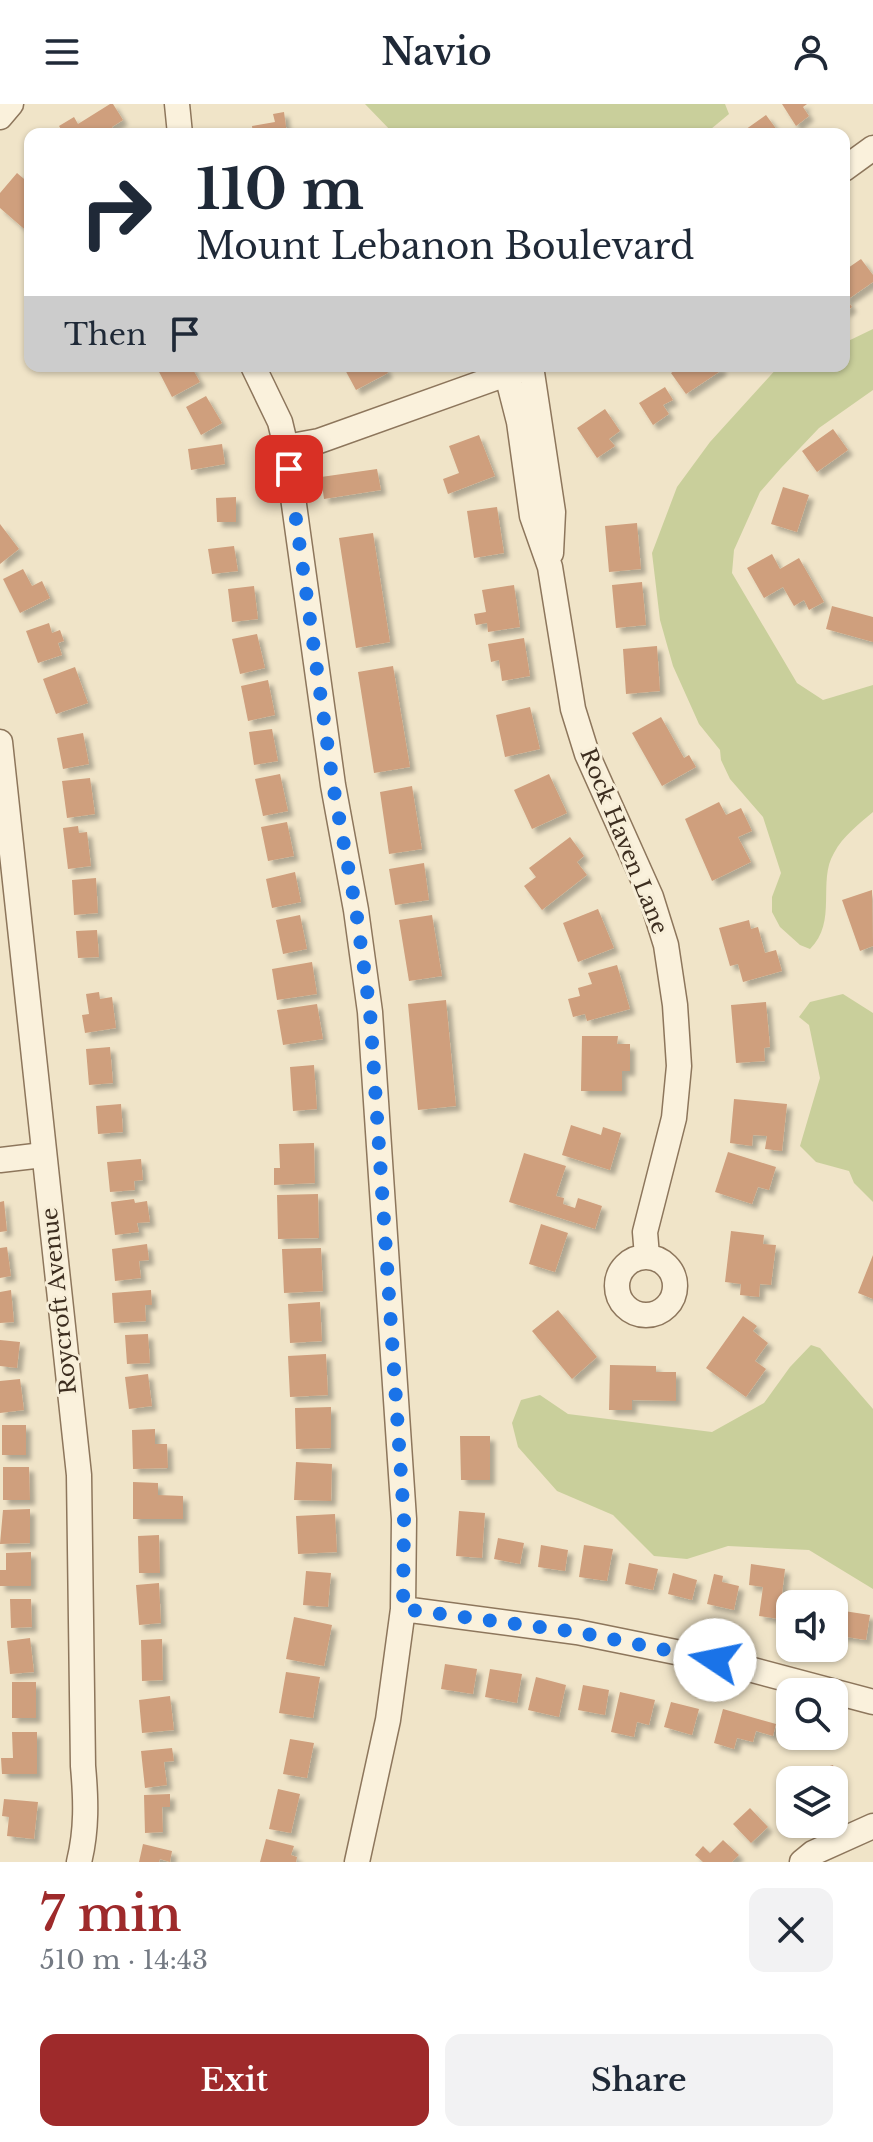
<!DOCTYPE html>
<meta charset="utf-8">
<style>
:root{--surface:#fff;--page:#f2f2f3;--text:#1f2937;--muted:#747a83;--accent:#9e2a2b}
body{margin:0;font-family:"Libre Baskerville",serif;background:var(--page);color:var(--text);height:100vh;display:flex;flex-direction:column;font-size:30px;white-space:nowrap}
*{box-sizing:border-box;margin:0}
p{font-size:26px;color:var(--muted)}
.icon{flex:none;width:44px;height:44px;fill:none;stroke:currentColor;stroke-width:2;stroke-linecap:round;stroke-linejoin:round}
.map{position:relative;height:1758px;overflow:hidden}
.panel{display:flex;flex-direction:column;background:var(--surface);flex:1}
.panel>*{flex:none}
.hud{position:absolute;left:24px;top:24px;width:826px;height:244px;border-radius:16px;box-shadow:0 2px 6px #0004;background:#fff;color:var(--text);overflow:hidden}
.controls{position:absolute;left:776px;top:1486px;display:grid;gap:16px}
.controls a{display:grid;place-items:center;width:72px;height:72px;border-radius:16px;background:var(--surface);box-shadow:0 2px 6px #0004;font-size:40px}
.pin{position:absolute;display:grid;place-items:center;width:68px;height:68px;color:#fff;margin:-34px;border-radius:16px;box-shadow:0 4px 12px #0006}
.me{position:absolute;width:88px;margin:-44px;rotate:281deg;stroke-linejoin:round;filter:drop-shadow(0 0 6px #0008)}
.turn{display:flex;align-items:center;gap:28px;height:168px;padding:0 40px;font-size:36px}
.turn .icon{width:104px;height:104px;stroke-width:2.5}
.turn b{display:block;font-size:56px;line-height:68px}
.then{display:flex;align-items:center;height:76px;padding:0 40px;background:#0003;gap:16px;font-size:30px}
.round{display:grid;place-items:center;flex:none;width:84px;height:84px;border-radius:16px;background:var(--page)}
.overview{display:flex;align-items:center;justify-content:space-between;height:136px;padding:0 40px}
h1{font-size:48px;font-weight:600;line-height:60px;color:var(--accent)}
.primary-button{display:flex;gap:16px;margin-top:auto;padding:16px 40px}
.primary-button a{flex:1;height:92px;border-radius:16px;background:var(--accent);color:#fff;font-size:32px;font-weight:600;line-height:92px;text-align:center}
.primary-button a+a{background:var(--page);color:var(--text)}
header{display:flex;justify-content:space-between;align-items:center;height:104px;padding:0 40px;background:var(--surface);font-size:36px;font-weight:600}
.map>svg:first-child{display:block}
.green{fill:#c9cf9b}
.building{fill:#cf9f7d;filter:url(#shadow)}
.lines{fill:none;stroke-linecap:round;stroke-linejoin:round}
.minor-casing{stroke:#8d765c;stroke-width:27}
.minor{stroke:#faf1dc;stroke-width:24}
.route{stroke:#1a73e8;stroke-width:14;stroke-dasharray:0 25.2}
.labels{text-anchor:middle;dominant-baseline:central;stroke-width:6;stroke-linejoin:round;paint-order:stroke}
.street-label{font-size:22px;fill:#3d2e20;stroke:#f7eed8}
</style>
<header><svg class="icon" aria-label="menu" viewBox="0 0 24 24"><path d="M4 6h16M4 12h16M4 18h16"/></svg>Navio<svg class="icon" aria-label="person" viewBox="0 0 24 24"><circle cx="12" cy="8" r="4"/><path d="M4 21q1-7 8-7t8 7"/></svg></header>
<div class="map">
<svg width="873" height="1758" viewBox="0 0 873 1758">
<defs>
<filter id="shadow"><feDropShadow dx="5" dy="5" stdDeviation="2" flood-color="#0004"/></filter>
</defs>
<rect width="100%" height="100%" fill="#f0e4c8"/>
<path class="green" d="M365,0H725L729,10L705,30H394Z
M873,225V286L819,324L781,364L760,388L734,446L732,469L797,579L823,596L873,581V708C859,720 843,732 834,749C817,777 838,818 810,845L800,841L780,823L772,808V793L781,769L763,713L730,675L721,656L720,646L699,620L673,562L660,516L652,449L677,383L710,338L779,262H844V239Z
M843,890L873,909V1098L854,1079L849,1067L816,1058L800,1042L820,974L809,921L799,913L810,898Z
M811,1241L820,1244L873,1305V1485L809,1446L728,1442L687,1455L654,1452L613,1411L557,1387L518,1343L512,1319L521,1296L540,1291L568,1310L712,1328L764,1299L790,1263Z"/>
<path class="building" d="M110,0H113L123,16L112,23L117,30H64L59,22L74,13L78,20Z
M782,0H807L803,3L809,12L796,22Z
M284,8L287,30H253L252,22L275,18L273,10Z
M766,11L780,30H744L742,28Z
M17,69L30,80V92L27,96L30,99V130L0,104V89Z
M861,155L873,171V178L847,196L852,203L844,209V158L848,164Z
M156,262H191L200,278L172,293Z
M343,262H384L388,269L356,286Z
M681,262H720L722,266L686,290L671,269Z
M665,283L673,296L663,301L669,310L653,321L639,299Z
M206,292L222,319L201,331L186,303Z
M605,305L620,327L609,335L615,342L597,354L577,324Z
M833,325L848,346L817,368L802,347Z
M479,331L495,372L448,390L443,375L459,369L449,342Z
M222,340L225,360L191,366L188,345Z
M377,365L381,386L324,395L321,373Z
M783,383L809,391L797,428L771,420Z
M236,393V418H217L216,394Z
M497,403L504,449L474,454L467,407Z
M637,419L641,465L609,468L605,422Z
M0,420L19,445L0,460Z
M373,429L390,538L356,544L339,434Z
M234,442L238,467L212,470L208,445Z
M772,450L780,465L799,454L824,498L809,506L804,496L794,502L783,483L764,494L747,464Z
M23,465L32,482L42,477L50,494L20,509L3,475Z
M642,478L646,521L616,524L612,481Z
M514,481L520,523L488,528L487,519L476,521L474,510L486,508L482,486Z
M254,482L258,515L232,518L228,485Z
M832,502L873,513V538L826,525Z
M49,519L52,529L60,526L64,537L58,539L62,551L38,559L26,527Z
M257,530L265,564L240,570L232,535Z
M524,534L530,572L502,577L499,556L491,558L488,540Z
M657,542L660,587L626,590L623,545Z
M393,562L410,663L374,669L358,568Z
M75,563L88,599L56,610L43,575Z
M268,576L275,611L248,617L241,582Z
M530,603L540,645L505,653L496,611Z
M661,613L684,654L689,651L696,663L662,682L632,629Z
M272,625L278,657L254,661L249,628Z
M83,629L89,660L63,665L57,634Z
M280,670L288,707L263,712L255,675Z
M549,670L567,709L532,725L514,686Z
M90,674L95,710L67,714L62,677Z
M412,682L422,745L389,750L380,688Z
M719,698L726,711L741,704L752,727L738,733L751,758L712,777L685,715Z
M287,718L294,752L268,757L261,723Z
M78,722L79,729L87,728L91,762L68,765L63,724Z
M570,733L584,752L577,758L587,771L542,806L524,782L536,773L529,764Z
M424,759L429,796L395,801L389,765Z
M295,768L301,798L272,804L266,775Z
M96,774L98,809L74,811L72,776Z
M872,786L873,842L860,847L842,796Z
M598,805L614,844L578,858L563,819Z
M300,811L307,845L283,850L276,816Z
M432,811L442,872L409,877L399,816Z
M749,816L751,825L758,823L765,849L776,846L782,867L743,878L738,860L730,862L719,824Z
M97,826L99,853L78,854L76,827Z
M312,858L317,890L277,896L272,865Z
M617,861L630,905L587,917L585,910L573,913L568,895L580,892L578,884L592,880L588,869Z
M99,888L100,895L112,893L116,924L85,929L82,911L89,910L86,890Z
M446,896L456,1002L418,1006L408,900Z
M766,898L770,943L764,944L765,957L736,959L731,901Z
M317,900L323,935L283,941L277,906Z
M582,932H618L617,940H630V967H622V987H581Z
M110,943L113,979L89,981L86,945Z
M314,961L317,1005L293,1007L290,963Z
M734,995L787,1000L782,1047L765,1045L767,1032L753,1031L752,1042L730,1039Z
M121,1000L123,1028L98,1030L96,1002Z
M571,1021L601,1031L603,1023L621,1029L610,1066L562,1051Z
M314,1039L315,1079L274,1081V1064H280L279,1040Z
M728,1048L776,1063L769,1086L758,1083L752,1100L715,1088Z
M524,1049L566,1062L556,1092L564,1094L563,1100L575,1104L578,1094L602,1102L595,1125L509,1098Z
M141,1055L143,1076L134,1077L135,1086L110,1088L107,1058Z
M318,1090L319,1134L278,1135L277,1091Z
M134,1095L135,1099L147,1097L150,1118L137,1119L139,1128L115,1131L111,1098Z
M4,1097L7,1127L0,1128V1098Z
M541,1120L568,1129L555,1168L529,1160Z
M731,1127L764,1131L763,1140L776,1141L771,1181L760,1180L759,1193L740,1191L741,1180L725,1178Z
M147,1140L149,1156L139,1157L141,1174L115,1177L112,1145Z
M7,1143L11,1172L0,1174V1144Z
M321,1144L323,1187L284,1189L282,1145Z
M873,1151V1195L858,1189Z
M11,1186L14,1218L0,1219V1188Z
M151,1186L152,1201H145L146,1217L114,1219L112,1189Z
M320,1198L322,1237L290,1239L288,1200Z
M558,1206L597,1253L572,1275L532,1227Z
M743,1212L757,1222L753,1227L768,1239L755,1257L766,1265L746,1293L706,1264Z
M148,1230L150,1259L127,1260L125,1231Z
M0,1236L20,1238L17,1264L0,1262Z
M326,1250L328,1291L290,1293L288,1252Z
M610,1261L656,1262V1268H676V1297L632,1296V1306H609Z
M148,1270L152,1302L129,1305L125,1273Z
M20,1275L24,1306L0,1309V1277Z
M331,1303V1344L296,1345L295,1304Z
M2,1321H26V1351H2Z
M155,1325V1340H167L168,1364L133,1365L132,1326Z
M460,1332H490V1376H461Z
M296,1358L332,1360L331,1397L294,1396Z
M3,1363H29L30,1396H3Z
M133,1378L158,1379V1391L183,1392V1415H133Z
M30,1405V1439L0,1440L3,1406Z
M459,1407L485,1409L482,1454L456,1452Z
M335,1410L337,1448L298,1450L296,1412Z
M159,1431L160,1469H139L138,1432Z
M498,1434L524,1439L520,1460L494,1455Z
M541,1441L568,1446L565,1467L538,1463Z
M584,1441L613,1445L607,1477L579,1473Z
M31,1448V1482H0V1466H6V1449Z
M629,1459L658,1465L653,1486L625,1480Z
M751,1460L785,1465L779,1515L759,1512L763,1483L749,1481Z
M306,1467L331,1469L328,1503L303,1501Z
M673,1469L697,1476L692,1496L668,1490Z
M714,1470L723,1472L722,1478L739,1482L734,1506L707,1500Z
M159,1479L161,1519L139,1521L136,1481Z
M10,1495H31L32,1523L11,1524Z
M844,1507L870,1511L866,1536L840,1532Z
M294,1513L332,1521L324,1562L286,1555Z
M30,1534L34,1568L10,1570L7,1537Z
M162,1535L163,1576L142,1577L141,1536Z
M445,1560L477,1565L473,1590L441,1585Z
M490,1565L522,1570L517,1599L485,1593Z
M286,1568L320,1573L313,1614L279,1609Z
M536,1573L566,1581L559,1613L528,1606Z
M12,1578H36V1614H12Z
M583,1581L609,1586L605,1611L578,1606Z
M620,1588L655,1596L649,1621L637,1618L634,1633L611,1628Z
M170,1592L174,1626L142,1629L139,1596Z
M671,1598L699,1605L692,1631L664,1623Z
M723,1605L776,1620L773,1632L756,1627L753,1638L737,1634L734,1645L714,1639Z
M12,1628H37V1670H2L1,1654H13Z
M290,1635L314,1639L307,1674L283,1670Z
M172,1644L174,1657L164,1658L167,1681L145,1684L141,1647Z
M833,1661L840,1684L834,1686V1676H790L789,1685L786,1675Z
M278,1685L300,1690L291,1729L269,1725Z
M170,1690V1703H162L163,1728L145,1729L144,1691Z
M4,1695L38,1698L34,1735L7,1732L9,1713L2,1712Z
M750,1704L768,1723L751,1739L733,1720Z
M266,1735L294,1742L291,1751L297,1753L296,1758H260Z
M723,1736L739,1751L732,1758H703L695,1751L703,1742L710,1749Z
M143,1740L172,1747L170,1758L160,1755L159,1758H139Z"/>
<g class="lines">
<defs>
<path id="minor" d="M177,0L180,30
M0,13L11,0
M844,65L873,44
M253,262L280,318L286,343L333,681L356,806L370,908L404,1415L403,1505L388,1616L357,1758
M531,262L553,408L551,449
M507,271L519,318L532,412L550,463L573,605L587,650L651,793L666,841L675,901L679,962L674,1014L645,1128L647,1152
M286,343L319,337L529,262
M0,638L79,1371L83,1662C86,1695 87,1726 79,1758
M0,1056L43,1051
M617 1182a29 29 0 1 1 58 0a29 29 0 1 1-58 0Z
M403,1505L577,1528L715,1556L873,1598
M802,1758L813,1749L873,1722"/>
</defs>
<use href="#minor" class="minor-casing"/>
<use href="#minor" class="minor"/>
</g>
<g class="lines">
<path class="route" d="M289,365L333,681L356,806L370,908L404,1415L403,1505L577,1528L715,1556"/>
</g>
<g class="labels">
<g class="street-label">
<text transform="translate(624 737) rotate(68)">Rock Haven Lane</text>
<text transform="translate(59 1197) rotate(-96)">Roycroft Avenue</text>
</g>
</g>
</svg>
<div class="controls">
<a><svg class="icon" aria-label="sound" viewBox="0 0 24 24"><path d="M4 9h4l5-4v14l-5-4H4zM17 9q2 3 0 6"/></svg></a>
<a><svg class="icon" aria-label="search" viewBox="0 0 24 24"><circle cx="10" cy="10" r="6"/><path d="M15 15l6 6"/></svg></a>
<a><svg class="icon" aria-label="layers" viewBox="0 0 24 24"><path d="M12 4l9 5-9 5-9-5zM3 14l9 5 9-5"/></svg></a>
</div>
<div class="pin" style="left:289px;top:365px;background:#d93025"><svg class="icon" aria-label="arrive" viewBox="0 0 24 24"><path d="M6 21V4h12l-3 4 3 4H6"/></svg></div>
<svg class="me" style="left:715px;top:1556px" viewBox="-20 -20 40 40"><circle r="19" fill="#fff"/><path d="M0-13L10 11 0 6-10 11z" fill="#1a73e8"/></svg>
<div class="hud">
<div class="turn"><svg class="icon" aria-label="right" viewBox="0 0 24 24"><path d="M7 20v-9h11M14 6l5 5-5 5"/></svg><div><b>110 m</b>Mount Lebanon Boulevard</div></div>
<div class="then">Then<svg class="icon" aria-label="arrive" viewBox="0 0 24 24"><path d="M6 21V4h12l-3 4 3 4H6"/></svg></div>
</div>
</div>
<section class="panel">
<div class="overview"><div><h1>7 min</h1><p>510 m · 14:43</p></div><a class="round"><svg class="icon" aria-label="close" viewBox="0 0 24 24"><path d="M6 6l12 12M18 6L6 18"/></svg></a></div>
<div class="primary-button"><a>Exit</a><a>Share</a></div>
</section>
